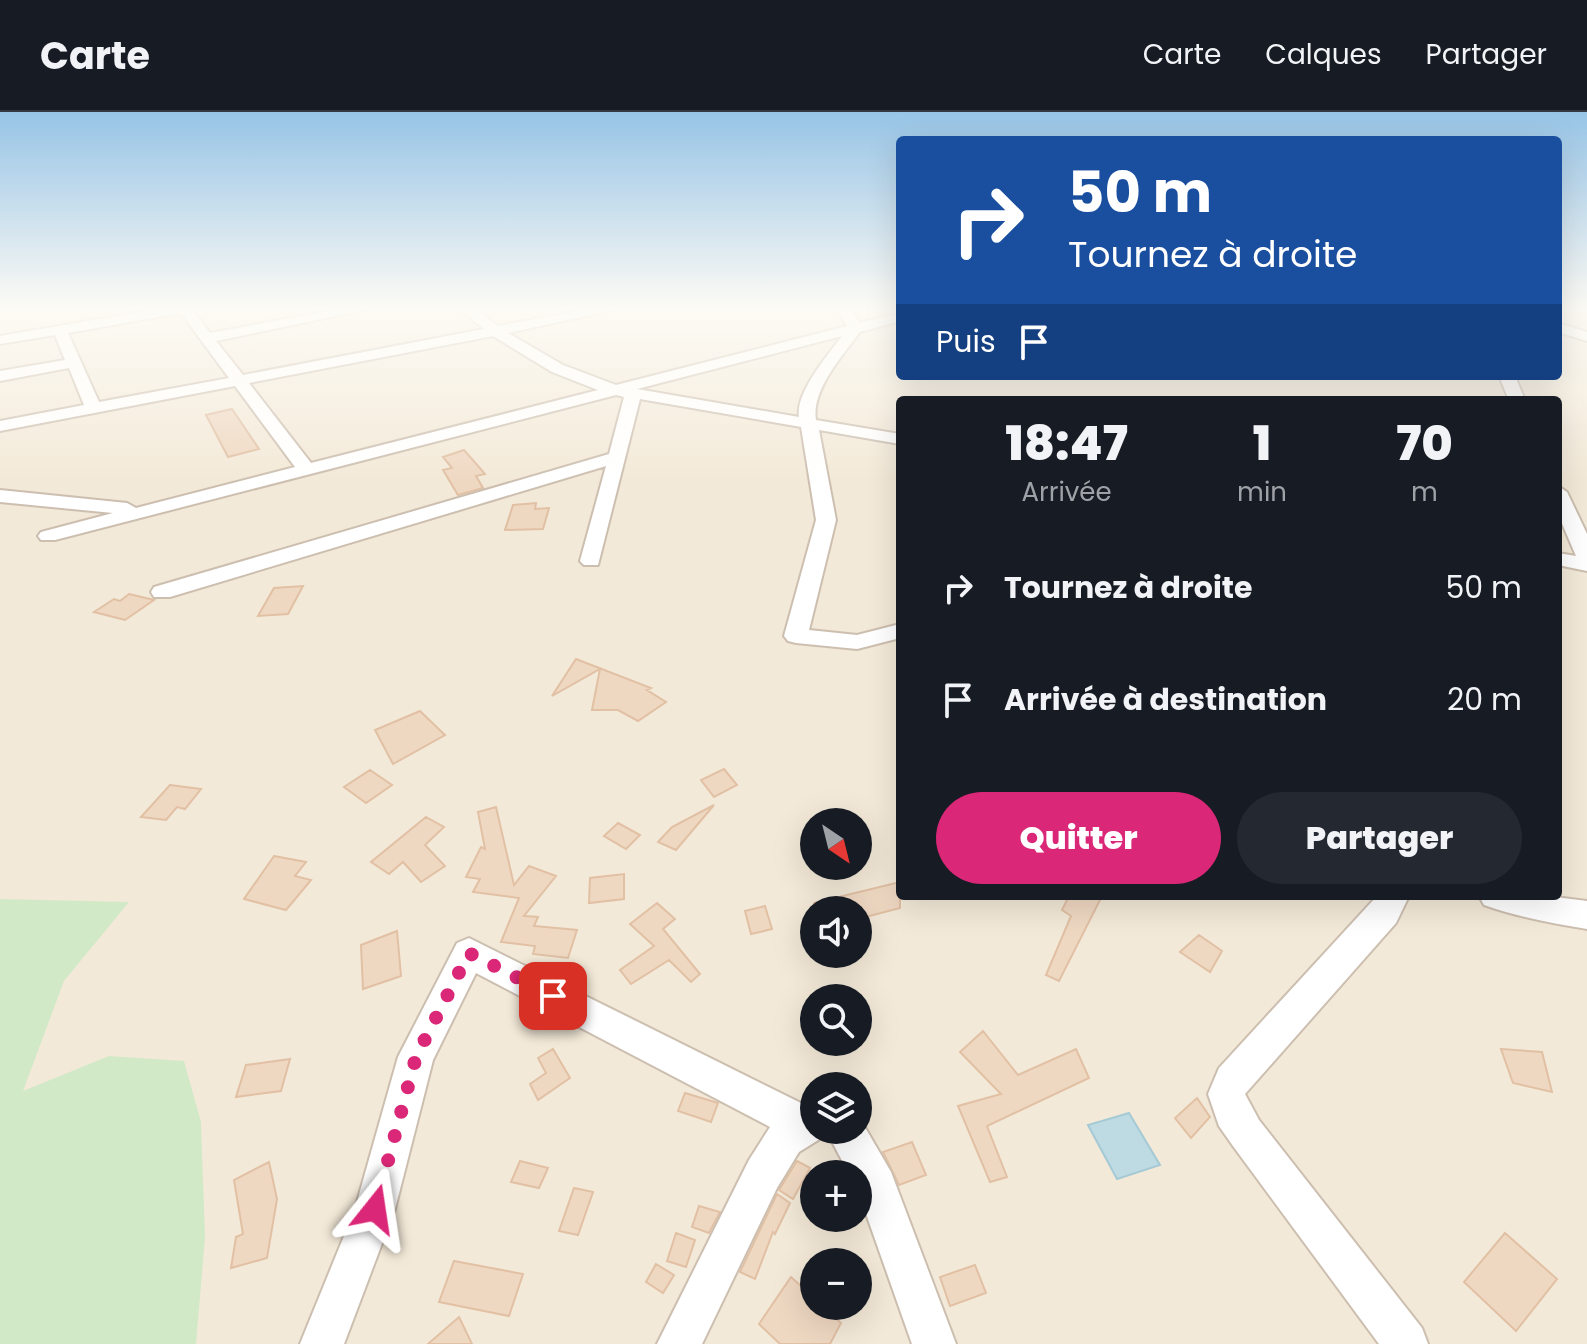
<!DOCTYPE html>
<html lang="fr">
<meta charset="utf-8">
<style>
:root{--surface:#171b24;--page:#242831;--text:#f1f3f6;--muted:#9ea1a6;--line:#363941;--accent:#db2777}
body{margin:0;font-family:Poppins,sans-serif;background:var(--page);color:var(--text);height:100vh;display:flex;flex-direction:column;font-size:30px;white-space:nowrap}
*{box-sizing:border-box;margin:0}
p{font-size:26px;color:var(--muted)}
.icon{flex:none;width:44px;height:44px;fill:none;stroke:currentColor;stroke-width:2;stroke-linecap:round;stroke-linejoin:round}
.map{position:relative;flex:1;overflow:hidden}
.details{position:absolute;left:896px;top:284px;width:666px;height:504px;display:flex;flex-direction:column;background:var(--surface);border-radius:8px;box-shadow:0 8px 32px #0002}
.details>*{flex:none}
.guide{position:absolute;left:896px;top:24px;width:666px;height:244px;border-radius:8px;box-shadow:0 8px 32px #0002;background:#1a4fa0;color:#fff;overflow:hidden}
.needle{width:52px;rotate:145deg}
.buttons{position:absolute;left:800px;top:696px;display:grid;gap:16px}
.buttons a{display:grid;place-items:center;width:72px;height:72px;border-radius:50%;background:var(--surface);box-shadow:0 8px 32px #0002;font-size:40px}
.pin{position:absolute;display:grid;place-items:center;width:68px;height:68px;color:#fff;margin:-34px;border-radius:16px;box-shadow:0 4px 12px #0006}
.me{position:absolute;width:88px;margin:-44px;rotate:15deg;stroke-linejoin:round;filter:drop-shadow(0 0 6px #0008)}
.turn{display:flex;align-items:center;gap:28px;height:168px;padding:0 40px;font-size:36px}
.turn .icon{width:104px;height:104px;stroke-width:2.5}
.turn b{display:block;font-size:56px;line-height:68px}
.then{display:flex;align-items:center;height:76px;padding:0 40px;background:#0003;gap:16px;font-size:30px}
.eta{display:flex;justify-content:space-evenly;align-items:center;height:136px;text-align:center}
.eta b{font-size:48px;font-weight:800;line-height:56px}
.cta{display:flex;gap:16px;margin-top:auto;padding:16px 40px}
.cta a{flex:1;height:92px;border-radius:48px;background:var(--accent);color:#fff;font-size:32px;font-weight:800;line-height:92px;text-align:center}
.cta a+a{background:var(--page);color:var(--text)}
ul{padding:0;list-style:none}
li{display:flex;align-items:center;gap:24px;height:112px;padding:0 40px}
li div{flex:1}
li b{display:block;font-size:30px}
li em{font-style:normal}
header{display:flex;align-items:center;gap:48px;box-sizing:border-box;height:112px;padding:0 40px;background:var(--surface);border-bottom:2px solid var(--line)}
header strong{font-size:38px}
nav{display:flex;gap:44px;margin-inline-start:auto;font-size:28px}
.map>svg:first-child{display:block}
.residential{fill:#f3e9d8;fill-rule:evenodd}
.green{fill:#d2e9c8}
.water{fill:#bedbe4;stroke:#a5cad5;stroke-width:2}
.building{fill:#efd8c2;stroke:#e1c0a4;stroke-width:2}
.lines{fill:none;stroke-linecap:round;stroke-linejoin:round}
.minor-casing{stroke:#cdbfb0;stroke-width:4}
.minor{fill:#fff;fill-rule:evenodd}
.route{stroke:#db2777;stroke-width:14;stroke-dasharray:0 25.2}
</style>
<header>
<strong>Carte</strong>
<nav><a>Carte</a><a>Calques</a><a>Partager</a></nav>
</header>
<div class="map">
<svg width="1587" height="1232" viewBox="0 0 1587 1232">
<rect width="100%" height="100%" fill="#fbf6e9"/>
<path class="residential" d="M0,198H900V264H1558V198H1587V1232H0ZM900,288H1558V784H900ZM814,710H858V754H814ZM814,798H858V842H814ZM814,886H858V930H814ZM814,974H858V1018H814ZM814,1062H858V1106H814ZM814,1150H858V1194H814Z"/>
<path class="green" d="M0,787L129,790L64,869L23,979L109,944L184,949L201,1010L205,1125L196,1232H0Z"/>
<path class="water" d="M1129,1001L1160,1053L1117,1067L1088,1013Z"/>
<path class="building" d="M232,297L259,337L228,345L206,303Z
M464,338L485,362L476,364L483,376L458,383L443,358L452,356L443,345Z
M536,391L535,397L549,396L543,417L505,418L513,393Z
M303,474L288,502L258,504L274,476Z
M129,482L154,488L125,508L94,500L114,487L120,489Z
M576,547L651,576L647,578L666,590L638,609L618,598H592L600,557L552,584Z
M420,599L445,623L393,652L375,618Z
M724,657L737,673L714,685L701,668Z
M370,658L392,673L366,691L344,675Z
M170,673L201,677L185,697L177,695L166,708L141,705Z
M714,693L676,738L658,730L672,715Z
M496,695L514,773L529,754L556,764L524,804L538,805L534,814L577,818L568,846L533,842L535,834L501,830L519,786L473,780L480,767L466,765L481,735L485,737L478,700Z
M426,705L444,715L425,733L445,754L421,770L403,750L389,762L371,750Z
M618,711L640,723L626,737L604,724Z
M274,744L306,750L295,764L311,768L286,798L244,787Z
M624,762V787L589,791L590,766Z
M900,770V796L858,807V798H815L814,791Z
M1069,784H1102L1059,869L1046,863L1071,804L1062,798Z
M657,791L675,807L663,817L700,862L691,870L669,848L631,872L620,858L654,834L630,812Z
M765,794L772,817L751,822L745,799Z
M397,819L401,864L363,877L361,833Z
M1199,823L1222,839L1210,860L1180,840Z
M983,919L1018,963L1076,937L1089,966L987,1014L1007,1065L990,1070L958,994L1001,982L960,940Z
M553,937L570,966L538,988L530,972L546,961L538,946Z
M1501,937L1542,940L1552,980L1513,971Z
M290,947L281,979L236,985L246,953Z
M685,981L718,991L711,1010L678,999Z
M1197,986L1210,1005L1191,1026L1175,1006Z
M912,1030L926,1063L899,1073L883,1040Z
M520,1049L548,1056L539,1076L511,1070Z
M797,1049L810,1056L793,1087L779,1078Z
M269,1050L277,1087L267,1146L231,1156L236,1125L243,1122L234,1068Z
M574,1076L593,1080L578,1123L559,1119Z
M777,1082L790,1091L775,1122L773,1120L755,1167L740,1160Z
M699,1094L720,1100L709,1121L692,1115Z
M676,1121L695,1128L686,1155L667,1149Z
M1505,1121L1557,1167L1516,1219L1464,1170Z
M454,1149L523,1162L509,1204L439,1190Z
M656,1152L674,1163L663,1181L646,1170Z
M975,1153L986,1181L950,1194L940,1165Z
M791,1165L814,1186V1194H822L841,1211L830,1232H780L759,1212Z
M459,1205L472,1232H428Z"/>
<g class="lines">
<defs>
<path id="minor" d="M152,198H192L210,221L334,198H365L216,229L243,263L484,217L460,198H476L498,214L583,198H613L508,221L563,253L616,273L847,214L838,198H852L859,211L900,201V209L860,220C843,243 811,278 816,308L900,322V332L819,318L836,408L809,518L857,523L900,512V526L857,537L796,531L788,529L784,524L816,408L801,315L640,287L598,453H584L580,449L606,354L170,485H154L151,480L154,475L609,342L624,285L616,283L55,428H41L38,424L41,420L113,401L0,390V378L127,391L136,396L295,355L235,274L0,319V309L84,293L69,256L0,269V259L65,248L55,223L0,232V224ZM181,201L229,266L99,290L68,221ZM493,224L552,260L598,278L311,351L249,271ZM842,224C828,243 795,281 799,305L637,277Z
M1558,211L1587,220V229L1558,220Z
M1499,264H1515L1525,288H1509Z
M1558,374L1567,380L1587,422V459L1558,453V441L1576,444L1558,402Z
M1377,784H1409L1396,811L1245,982L1259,1008L1422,1216L1428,1232H1379L1233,1034L1219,1014L1208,982L1219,956Z
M1479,784H1547L1587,789V817C1552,811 1518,805 1484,793Z
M469,826L807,994L814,992V1018H858L859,1005L891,1060L956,1232H912L858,1079V1062H849L828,1022L799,1040L777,1076L702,1232H657L749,1048L770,1015L476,861L433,948L395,1097L344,1232H300L355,1097L398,945L457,831Z"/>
</defs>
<use href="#minor" class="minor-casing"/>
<use href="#minor" class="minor"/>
</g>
<linearGradient id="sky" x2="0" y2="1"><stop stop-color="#97c4e6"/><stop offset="0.53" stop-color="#fdfbf5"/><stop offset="1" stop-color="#fdfbf5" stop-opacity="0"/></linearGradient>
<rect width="1587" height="371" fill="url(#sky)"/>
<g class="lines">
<path class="route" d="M375,1097L416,945L469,841L553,884"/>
</g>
</svg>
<div class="buttons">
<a><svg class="needle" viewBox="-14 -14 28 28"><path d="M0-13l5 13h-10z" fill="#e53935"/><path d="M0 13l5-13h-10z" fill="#9ea1a6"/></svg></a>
<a><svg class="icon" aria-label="sound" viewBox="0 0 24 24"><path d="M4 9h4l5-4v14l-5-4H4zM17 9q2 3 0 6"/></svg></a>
<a><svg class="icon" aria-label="search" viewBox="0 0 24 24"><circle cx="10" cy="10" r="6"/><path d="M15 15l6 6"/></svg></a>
<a><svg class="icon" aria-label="layers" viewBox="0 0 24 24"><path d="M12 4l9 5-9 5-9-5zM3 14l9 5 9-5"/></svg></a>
<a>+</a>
<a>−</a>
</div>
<div class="pin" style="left:553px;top:884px;background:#d93025"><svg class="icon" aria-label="arrive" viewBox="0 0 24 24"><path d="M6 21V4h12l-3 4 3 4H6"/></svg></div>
<svg class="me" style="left:375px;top:1097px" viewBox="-20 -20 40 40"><path d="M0-17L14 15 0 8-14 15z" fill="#db2777" stroke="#fff" stroke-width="4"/></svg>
<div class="guide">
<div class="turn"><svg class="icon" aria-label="right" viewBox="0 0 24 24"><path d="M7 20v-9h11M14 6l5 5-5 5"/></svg><div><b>50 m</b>Tournez à droite</div></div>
<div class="then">Puis<svg class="icon" aria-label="arrive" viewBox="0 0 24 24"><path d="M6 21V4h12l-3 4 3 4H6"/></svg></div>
</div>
<section class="details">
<div class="eta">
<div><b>18:47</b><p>Arrivée</p></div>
<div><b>1</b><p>min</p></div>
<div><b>70</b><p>m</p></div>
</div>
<ul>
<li><svg class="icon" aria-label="right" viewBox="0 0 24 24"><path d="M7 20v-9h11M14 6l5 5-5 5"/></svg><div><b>Tournez à droite</b></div><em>50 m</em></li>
<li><svg class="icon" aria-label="arrive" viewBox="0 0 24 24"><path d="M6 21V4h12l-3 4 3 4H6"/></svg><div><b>Arrivée à destination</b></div><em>20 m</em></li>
</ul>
<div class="cta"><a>Quitter</a><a>Partager</a></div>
</section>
</div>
